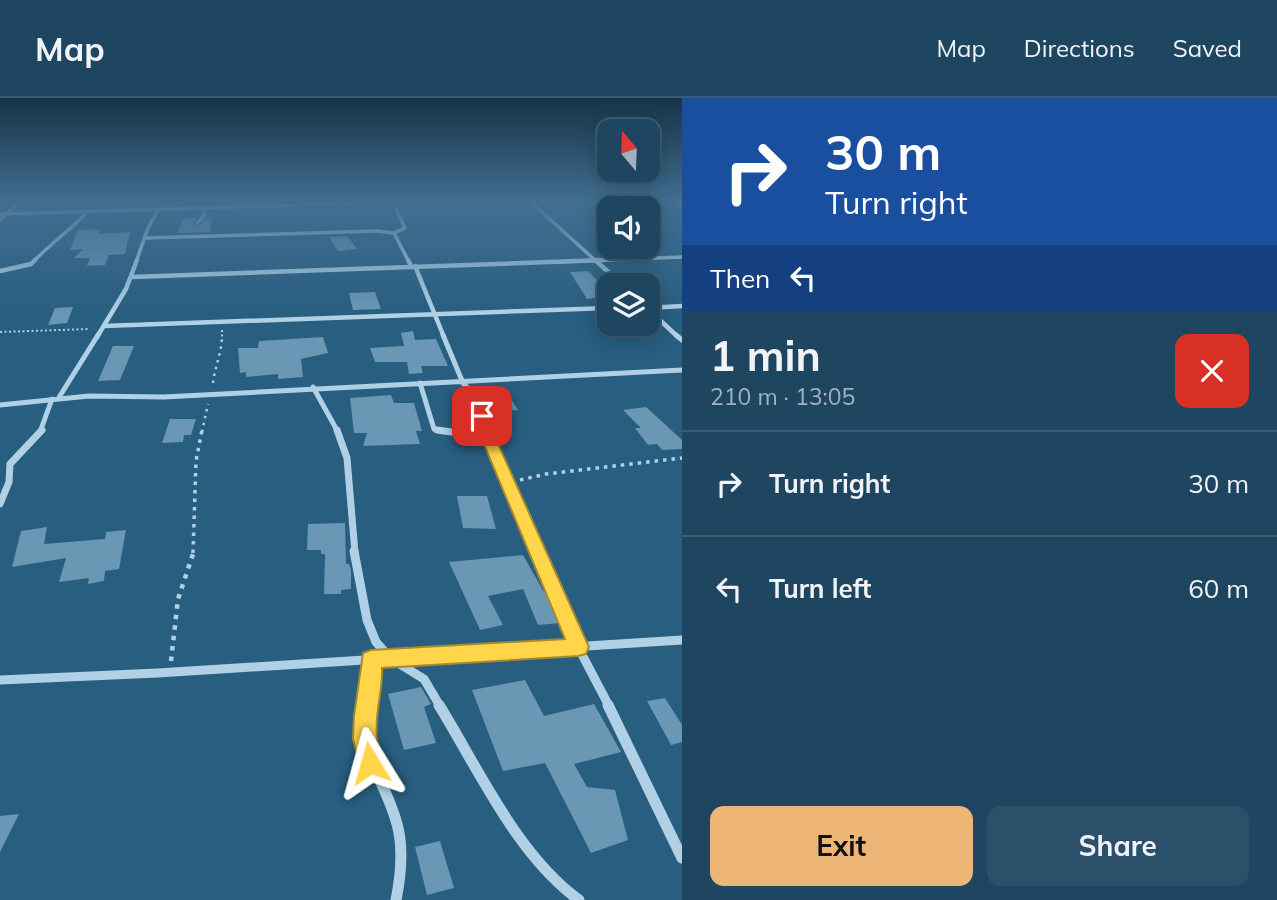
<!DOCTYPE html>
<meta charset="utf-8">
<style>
:root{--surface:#1e4660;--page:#2b5069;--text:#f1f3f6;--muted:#a1b1bd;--line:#3c5e75;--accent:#edb676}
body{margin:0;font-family:Mulish,sans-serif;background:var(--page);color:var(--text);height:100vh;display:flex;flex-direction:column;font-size:26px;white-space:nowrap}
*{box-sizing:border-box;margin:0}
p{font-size:23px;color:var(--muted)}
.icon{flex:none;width:38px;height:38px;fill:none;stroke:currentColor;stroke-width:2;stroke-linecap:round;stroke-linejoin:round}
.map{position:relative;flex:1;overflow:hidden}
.details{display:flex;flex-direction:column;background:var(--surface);width:595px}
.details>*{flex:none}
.guide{background:#1a4fa0;color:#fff;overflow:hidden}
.needle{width:46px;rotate:341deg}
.tools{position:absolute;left:597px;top:21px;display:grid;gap:14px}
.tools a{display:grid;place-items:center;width:63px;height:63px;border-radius:14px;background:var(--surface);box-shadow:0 4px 18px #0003,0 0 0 2px var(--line);font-size:35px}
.pin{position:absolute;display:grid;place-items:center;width:60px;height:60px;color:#fff;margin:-30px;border-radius:14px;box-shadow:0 4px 10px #0006}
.me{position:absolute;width:77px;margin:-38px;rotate:352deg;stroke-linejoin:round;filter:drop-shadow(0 0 5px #0008)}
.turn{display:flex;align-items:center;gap:24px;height:147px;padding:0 28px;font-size:32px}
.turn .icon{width:91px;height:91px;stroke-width:2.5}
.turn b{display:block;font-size:49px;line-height:60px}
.then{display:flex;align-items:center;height:66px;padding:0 28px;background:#0003;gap:14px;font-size:26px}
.round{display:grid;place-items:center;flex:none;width:74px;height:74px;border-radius:14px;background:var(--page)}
.head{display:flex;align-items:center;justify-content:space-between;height:119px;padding:0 28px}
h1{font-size:42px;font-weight:700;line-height:52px}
.action{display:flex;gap:14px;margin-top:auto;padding:14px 28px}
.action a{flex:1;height:80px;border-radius:14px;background:var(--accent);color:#111;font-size:28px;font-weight:700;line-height:80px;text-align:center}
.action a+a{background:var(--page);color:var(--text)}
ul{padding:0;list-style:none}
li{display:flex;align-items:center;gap:21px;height:105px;padding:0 28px;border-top:2px solid var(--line)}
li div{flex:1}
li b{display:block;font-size:26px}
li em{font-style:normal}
header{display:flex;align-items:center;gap:42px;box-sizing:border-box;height:98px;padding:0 35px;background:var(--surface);border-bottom:2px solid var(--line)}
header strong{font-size:33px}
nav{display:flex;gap:38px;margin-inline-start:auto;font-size:24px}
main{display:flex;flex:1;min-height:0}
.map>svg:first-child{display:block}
.building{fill:#6997b4}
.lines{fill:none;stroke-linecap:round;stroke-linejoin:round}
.path-far3{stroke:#b0d1e5;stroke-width:2;stroke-dasharray:2 2.5;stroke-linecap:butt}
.path-far2{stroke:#b0d1e5;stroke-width:2.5;stroke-dasharray:2.5 4.5;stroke-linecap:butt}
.path-far1{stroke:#b0d1e5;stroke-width:3.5;stroke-dasharray:3.5 5;stroke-linecap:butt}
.path{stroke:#b0d1e5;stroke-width:4.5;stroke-dasharray:4.5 6;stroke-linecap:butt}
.minor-far5{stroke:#b0d1e5;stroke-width:3.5}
.minor-far4{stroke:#b0d1e5;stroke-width:4.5}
.minor-far3{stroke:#b0d1e5;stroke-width:5}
.minor-far2{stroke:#b0d1e5;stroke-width:7}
.minor-far1{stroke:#b0d1e5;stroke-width:9}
.minor{stroke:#b0d1e5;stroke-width:11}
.route{fill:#ffd54a;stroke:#a68a30;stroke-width:2}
</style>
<header>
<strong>Map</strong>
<nav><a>Map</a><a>Directions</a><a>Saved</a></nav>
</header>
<main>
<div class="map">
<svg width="682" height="802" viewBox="0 0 682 802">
<rect width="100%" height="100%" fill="#285e80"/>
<path class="building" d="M197,119L193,125L197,129L208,119H212L210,134L177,135L184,120Z
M100,131L98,136L130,134L125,156L109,157L105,167L87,168L90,160H74L83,151L70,152L78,132Z
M347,138L357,151L338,153L329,139Z
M588,173L609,194V198L587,201L570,174Z
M375,194L381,211L353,212L349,195Z
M73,209L67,225L48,227L55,210Z
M413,233L415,242L436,241L448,268H421L423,275L409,276L407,264H375L370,250L404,248L401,235Z
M323,239L328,255L301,261L303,279L278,281V276L246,279V274L240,275L238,250H258L259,243Z
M113,248H134L120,282L98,283Z
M391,297L394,305H414L422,333H416L420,346L363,348L367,335H354L350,300Z
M510,299L518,312L488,314L482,300Z
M646,309L682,342V351L662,352L657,346L648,347L635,330H641L623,312Z
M170,321H196L191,337H184L183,344L162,345Z
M457,398H487L496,431L463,430Z
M345,425L346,466H349L351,472V491L341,492V496H324L325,456H321V452H307L308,426Z
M47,429L44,446L105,441L106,434L126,432L119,471L105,473L104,483L88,486L89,480L59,484L66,460L12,469L21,433Z
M523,457L544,494H547L560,525L538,527L523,491L488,498L503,527L480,532L449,464Z
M525,582L544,618L594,606L621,654L574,666L587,689L615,692L628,742L591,755L545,665L503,673L472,592Z
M421,589L431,606L424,609L436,645L404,652L388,596Z
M665,600L682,627V644L671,647L647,603Z
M19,716L0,754V718Z
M440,743L454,790L427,797L415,749Z"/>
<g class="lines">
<path class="path-far3" d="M222,232V239
M0,234L89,231"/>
<path class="path-far2" d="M213,285C215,268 222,254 222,237
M202,334L208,306"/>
<path class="path-far1" d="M520,382L546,376L682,360
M193,455L196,363L202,332"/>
<path class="path" d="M171,563L178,501L194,453"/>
<path class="minor-far5" d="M530,103L597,164
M672,103L682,109
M393,105L405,130L394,135L409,164
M0,116L426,103
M0,122L20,103
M197,125L204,118L205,110
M145,140L376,133L394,135
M33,164C51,145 71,132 88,113
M136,164L148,130L163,103
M557,164L682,159"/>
<path class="minor-far4" d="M408,162L411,168
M595,162L623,187
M415,168L444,239
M0,173L31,166L35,162
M132,179L605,162
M648,210L682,208
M648,211L678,239
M104,228L609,210
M97,239L126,191L137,162"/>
<path class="minor-far3" d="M443,237L463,285L477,300L487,334
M676,237L682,242
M420,285L434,331L455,334
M313,289L338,334
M58,301L98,237
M0,307L89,298L164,299L682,272
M40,334L52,301"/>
<path class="minor-far2" d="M337,332L347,360L355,455
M437,332L488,339
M486,332L538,455
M0,406L9,384L10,366L42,332"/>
<path class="minor-far1" d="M354,453L367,522L376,544L390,560L424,581L440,608
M537,453L578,549L609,608
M0,582L158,575L682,542
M366,608L371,561"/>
<path class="minor" d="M367,607C359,662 384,678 397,726C404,751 401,777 396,802
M439,607C479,672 517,757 579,802
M608,607L682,760"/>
</g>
<linearGradient id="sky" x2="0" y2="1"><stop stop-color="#163446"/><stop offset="0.48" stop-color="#426e91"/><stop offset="1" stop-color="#426e91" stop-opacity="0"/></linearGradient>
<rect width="682" height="216" fill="url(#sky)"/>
<path class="route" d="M482,314L488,318L495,339L589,549L586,556L578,558L382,570C383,594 374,616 377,640C378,652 383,661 378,673L370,677L361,673L353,641L354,618L363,555L371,552L565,541L481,339L475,318Z"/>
</svg>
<div class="tools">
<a><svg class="needle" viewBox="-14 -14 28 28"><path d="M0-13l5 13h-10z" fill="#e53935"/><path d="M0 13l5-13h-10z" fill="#a1b1bd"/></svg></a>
<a><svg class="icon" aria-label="sound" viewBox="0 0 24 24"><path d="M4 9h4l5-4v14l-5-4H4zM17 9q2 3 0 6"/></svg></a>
<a><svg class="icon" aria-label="layers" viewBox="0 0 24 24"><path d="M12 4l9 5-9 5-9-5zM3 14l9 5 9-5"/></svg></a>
</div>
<div class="pin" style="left:482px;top:318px;background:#d93025"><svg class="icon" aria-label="arrive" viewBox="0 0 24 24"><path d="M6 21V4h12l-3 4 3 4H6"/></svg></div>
<svg class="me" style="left:370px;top:665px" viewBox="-20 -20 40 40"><path d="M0-17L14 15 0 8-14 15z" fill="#ffd54a" stroke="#fff" stroke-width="4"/></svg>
</div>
<section class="details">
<div class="guide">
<div class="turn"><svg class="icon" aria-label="right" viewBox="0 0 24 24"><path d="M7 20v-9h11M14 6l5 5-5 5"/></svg><div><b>30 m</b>Turn right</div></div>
<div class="then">Then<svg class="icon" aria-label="left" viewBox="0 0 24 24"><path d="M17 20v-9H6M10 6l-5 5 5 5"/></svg></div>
</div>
<div class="head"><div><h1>1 min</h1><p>210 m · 13:05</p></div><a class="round" style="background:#d93025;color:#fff"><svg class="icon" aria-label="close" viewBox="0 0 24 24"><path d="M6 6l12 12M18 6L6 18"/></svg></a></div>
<ul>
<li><svg class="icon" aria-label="right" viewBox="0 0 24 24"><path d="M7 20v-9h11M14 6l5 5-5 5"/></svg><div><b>Turn right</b></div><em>30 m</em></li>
<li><svg class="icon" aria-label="left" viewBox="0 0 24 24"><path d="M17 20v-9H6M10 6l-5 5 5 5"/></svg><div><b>Turn left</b></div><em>60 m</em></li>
</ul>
<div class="action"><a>Exit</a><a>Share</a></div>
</section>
</main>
